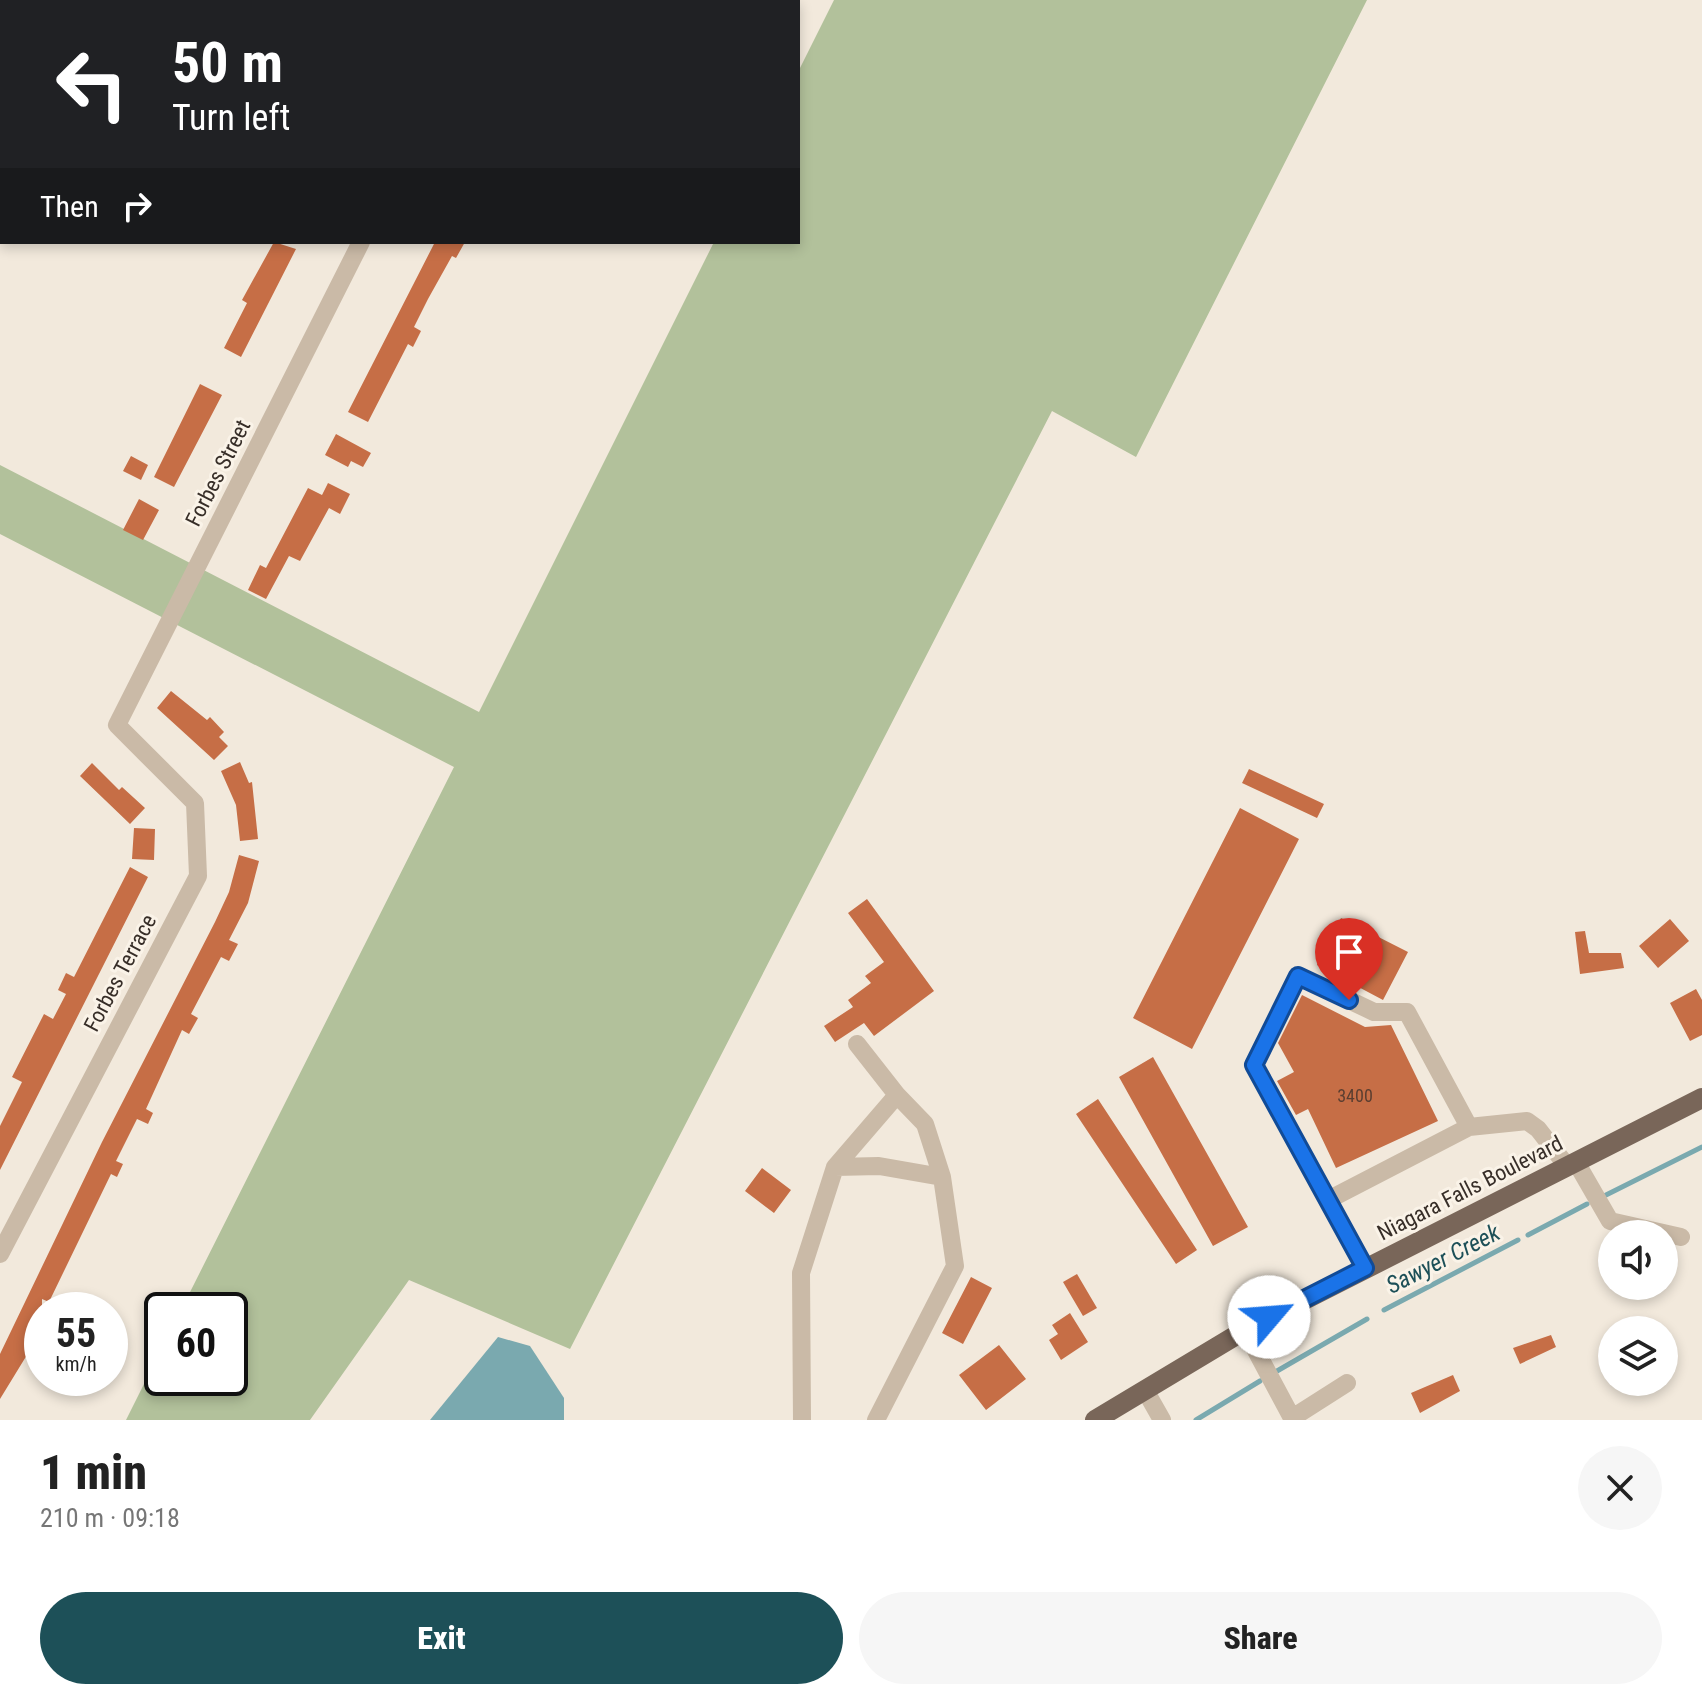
<!DOCTYPE html>
<meta charset="utf-8">
<style>
:root{--surface:#fff;--page:#f6f6f6;--text:#222;--muted:#767676;--accent:#1d5058}
body{margin:0;font-family:"Roboto Condensed",sans-serif;background:var(--page);color:var(--text);height:100vh;display:flex;flex-direction:column;font-size:30px;white-space:nowrap}
*{box-sizing:border-box;margin:0}
p{font-size:26px;color:var(--muted)}
.icon{flex:none;width:44px;height:44px;fill:none;stroke:currentColor;stroke-width:2;stroke-linecap:round;stroke-linejoin:round}
.map{position:relative;height:1420px;overflow:hidden}
.details{display:flex;flex-direction:column;background:var(--surface);flex:1}
.details>*{flex:none}
.banner{position:absolute;left:0px;top:0px;width:800px;height:244px;box-shadow:0 4px 12px #0003;background:#202124;color:#fff;overflow:hidden}
.controls{position:absolute;left:1598px;top:1220px;display:grid;gap:16px}
.controls a{display:grid;place-items:center;width:80px;height:80px;border-radius:50%;background:var(--surface);box-shadow:0 4px 12px #0003;font-size:40px}
.speed{position:absolute;left:24px;top:1292px;display:flex;gap:16px;font-size:40px;font-weight:700;text-align:center}
.speed>*{display:grid;place-content:center;width:104px;height:104px;border-radius:50%;background:var(--surface);box-shadow:0 4px 12px #0003;line-height:1}
.speed small{font-size:20px;font-weight:400}
.speed .limit{border:4px solid #111;border-radius:12px;background:#fff;color:#111}
.pin{position:absolute;display:grid;place-items:center;width:68px;height:68px;color:#fff;margin:-82px -34px;border-radius:50% 50% 50% 0;rotate:-45deg;box-shadow:0 0 8px #0007}
.pin .icon{rotate:45deg}
.me{position:absolute;width:88px;margin:-44px;rotate:63deg;stroke-linejoin:round;filter:drop-shadow(0 0 6px #0008)}
.turn{display:flex;align-items:center;gap:28px;height:168px;padding:0 40px;font-size:36px}
.turn .icon{width:104px;height:104px;stroke-width:2.5}
.turn b{display:block;font-size:56px;line-height:68px}
.then{display:flex;align-items:center;height:76px;padding:0 40px;background:#0003;gap:16px;font-size:30px}
.round{display:grid;place-items:center;flex:none;width:84px;height:84px;border-radius:42px;background:var(--page)}
.summary{display:flex;align-items:center;justify-content:space-between;height:136px;padding:0 40px}
h1{font-size:48px;font-weight:800;line-height:60px}
.button{display:flex;gap:16px;margin-top:auto;padding:16px 40px}
.button a{flex:1;height:92px;border-radius:48px;background:var(--accent);color:#fff;font-size:32px;font-weight:800;line-height:92px;text-align:center}
.button a+a{background:var(--page);color:var(--text)}
.map>svg:first-child{display:block}
.green{fill:#b2c19b}
.water{fill:#7aa9af}
.lines{fill:none;stroke-linecap:round;stroke-linejoin:round}
.stream{stroke:#7aa9af;stroke-width:5}
.building{fill:#c66e46}
.minor{stroke:#cabaa7;stroke-width:18}
.major{stroke:#796659;stroke-width:20}
.route-casing{stroke:#114b97;stroke-width:20}
.route{stroke:#1a73e8;stroke-width:14}
.labels{text-anchor:middle;dominant-baseline:central;stroke-width:6;stroke-linejoin:round;paint-order:stroke}
.number-label{font-size:18px;fill:#5b3e30}
.street-label{font-size:22px;fill:#372e28;stroke:#faf3e8}
.water-label{font-size:24px;font-style:italic;fill:#1d5058;stroke:#faf3e8}
</style>
<div class="map">
<svg width="1702" height="1420" viewBox="0 0 1702 1420">
<rect width="100%" height="100%" fill="#f2e9dc"/>
<path class="green" d="M834,0H1367L1136,457L1052,411L570,1349L409,1280L310,1420H126L162,1348V1378H230V1310H181L454,767L0,534V465L479,712L714,242H798V72Z"/>
<path class="water" d="M498,1337L530,1346L564,1398V1420H430Z"/>
<g class="lines">
<path class="stream" d="M1606,1195L1702,1147
M1528,1235L1587,1204
M1384,1310L1518,1240
M1277,1371L1367,1319
M1196,1420L1260,1381"/>
</g>
<path class="building" d="M274,242L296,249L241,357L224,348L247,303L242,300Z
M435,242H465L456,258L452,256L428,299L414,327L421,331L413,347L408,344L368,422L348,412Z
M200,384L222,395L174,487L154,477Z
M336,434L371,453L363,467L351,461L348,467L325,455Z
M131,456L148,465L141,480L123,471Z
M328,483L350,494L340,514L329,508L300,561L289,556L266,599L248,590L260,565L266,568L308,488L322,495Z
M139,499L159,510L143,540L123,530Z
M171,691L207,720L210,717L224,732L219,737L228,746L214,760L157,708Z
M240,762L249,783L252,782L258,839L240,841L236,805L221,771Z
M92,763L119,790L122,787L145,808L130,824L80,776Z
M1249,769L1324,804L1317,818L1242,783Z
M1240,808L1299,839L1192,1049L1133,1018Z
M134,828L155,829L154,860L132,859Z
M239,855L259,861L248,903L229,940L238,944L229,961L221,957L191,1014L198,1018L189,1034L182,1030L146,1109L153,1113L148,1124L137,1119L116,1161L123,1164L117,1177L111,1174L49,1302L42,1299V1318L27,1348L30,1350L0,1399V1354L102,1142L215,922L229,892Z
M130,867L148,877L0,1170V1126L22,1082L12,1077L44,1014L53,1019L66,994L58,990L66,973L74,977Z
M867,899L934,991L874,1036L864,1023L835,1042L824,1026L853,1007L848,1000L871,983L865,976L884,962L848,913Z
M1341,918L1408,952L1383,1000L1317,965Z
M1670,919L1689,941L1658,968L1639,946Z
M1585,931L1589,953H1621L1624,968L1580,974L1575,932Z
M1696,989L1702,1000V1035L1690,1041L1670,1003Z
M1302,995L1365,1027L1391,1025L1438,1121L1336,1168L1308,1109L1296,1115L1277,1081L1294,1072L1278,1043Z
M1153,1057L1248,1227L1213,1246L1119,1077Z
M1098,1099L1197,1250L1176,1264L1076,1114Z
M762,1168L791,1190L774,1213L745,1191Z
M1077,1274L1097,1308L1083,1316L1063,1282Z
M971,1277L992,1288L963,1344L942,1333Z
M1070,1313L1088,1342L1061,1360L1049,1340L1058,1334L1052,1325Z
M1551,1335L1556,1347L1520,1364L1513,1348Z
M999,1345L1026,1379L986,1410L959,1375Z
M1453,1375L1460,1391L1420,1413L1411,1393Z"/>
<g class="lines">
<path class="minor" d="M482,2L483,0
M1576,1162L1610,1221L1681,1237
M835,1167L879,1166L942,1177
M1328,1200L1469,1127
M0,1254L198,876L195,803L117,725L361,242
M1365,1268L1254,1065L1298,976L1374,1012H1407L1469,1127L1527,1121L1538,1129L1567,1166
M1245,1330L1292,1418L1347,1383
M1145,1390L1162,1420
M802,1420L801,1273L835,1167L897,1095L857,1044
M876,1420L955,1266L942,1177L925,1124L897,1095"/>
<path class="major" d="M1095,1420L1245,1330L1702,1098"/>
</g>
<g class="lines">
<defs>
<path id="route" d="M1269,1317L1365,1268L1254,1065L1298,976L1349,1000"/>
</defs>
<use href="#route" class="route-casing"/>
<use href="#route" class="route"/>
</g>
<g class="labels">
<g class="number-label">
<text x="1355" y="1095">3400</text>
</g>
<g class="street-label">
<text transform="translate(218 473) rotate(-63)">Forbes Street</text>
<text transform="translate(120 973) rotate(-62)">Forbes Terrace</text>
<text transform="translate(1470 1188) rotate(-27)">Niagara Falls Boulevard</text>
</g>
<g class="water-label">
<text transform="translate(1443 1259) rotate(-27)">Sawyer Creek</text>
</g>
</g>
</svg>
<div class="controls">
<a><svg class="icon" aria-label="sound" viewBox="0 0 24 24"><path d="M4 9h4l5-4v14l-5-4H4zM17 9q2 3 0 6"/></svg></a>
<a><svg class="icon" aria-label="layers" viewBox="0 0 24 24"><path d="M12 4l9 5-9 5-9-5zM3 14l9 5 9-5"/></svg></a>
</div>
<div class="speed"><div>55<small>km/h</small></div><div class="limit">60</div></div>
<div class="pin" style="left:1349px;top:1000px;background:#d93025"><svg class="icon" aria-label="arrive" viewBox="0 0 24 24"><path d="M6 21V4h12l-3 4 3 4H6"/></svg></div>
<svg class="me" style="left:1269px;top:1317px" viewBox="-20 -20 40 40"><circle r="19" fill="#fff"/><path d="M0-13L10 11 0 6-10 11z" fill="#1a73e8"/></svg>
<div class="banner">
<div class="turn"><svg class="icon" aria-label="left" viewBox="0 0 24 24"><path d="M17 20v-9H6M10 6l-5 5 5 5"/></svg><div><b>50 m</b>Turn left</div></div>
<div class="then">Then<svg class="icon" aria-label="right" viewBox="0 0 24 24"><path d="M7 20v-9h11M14 6l5 5-5 5"/></svg></div>
</div>
</div>
<section class="details">
<div class="summary"><div><h1>1 min</h1><p>210 m · 09:18</p></div><a class="round"><svg class="icon" aria-label="close" viewBox="0 0 24 24"><path d="M6 6l12 12M18 6L6 18"/></svg></a></div>
<div class="button"><a>Exit</a><a>Share</a></div>
</section>
